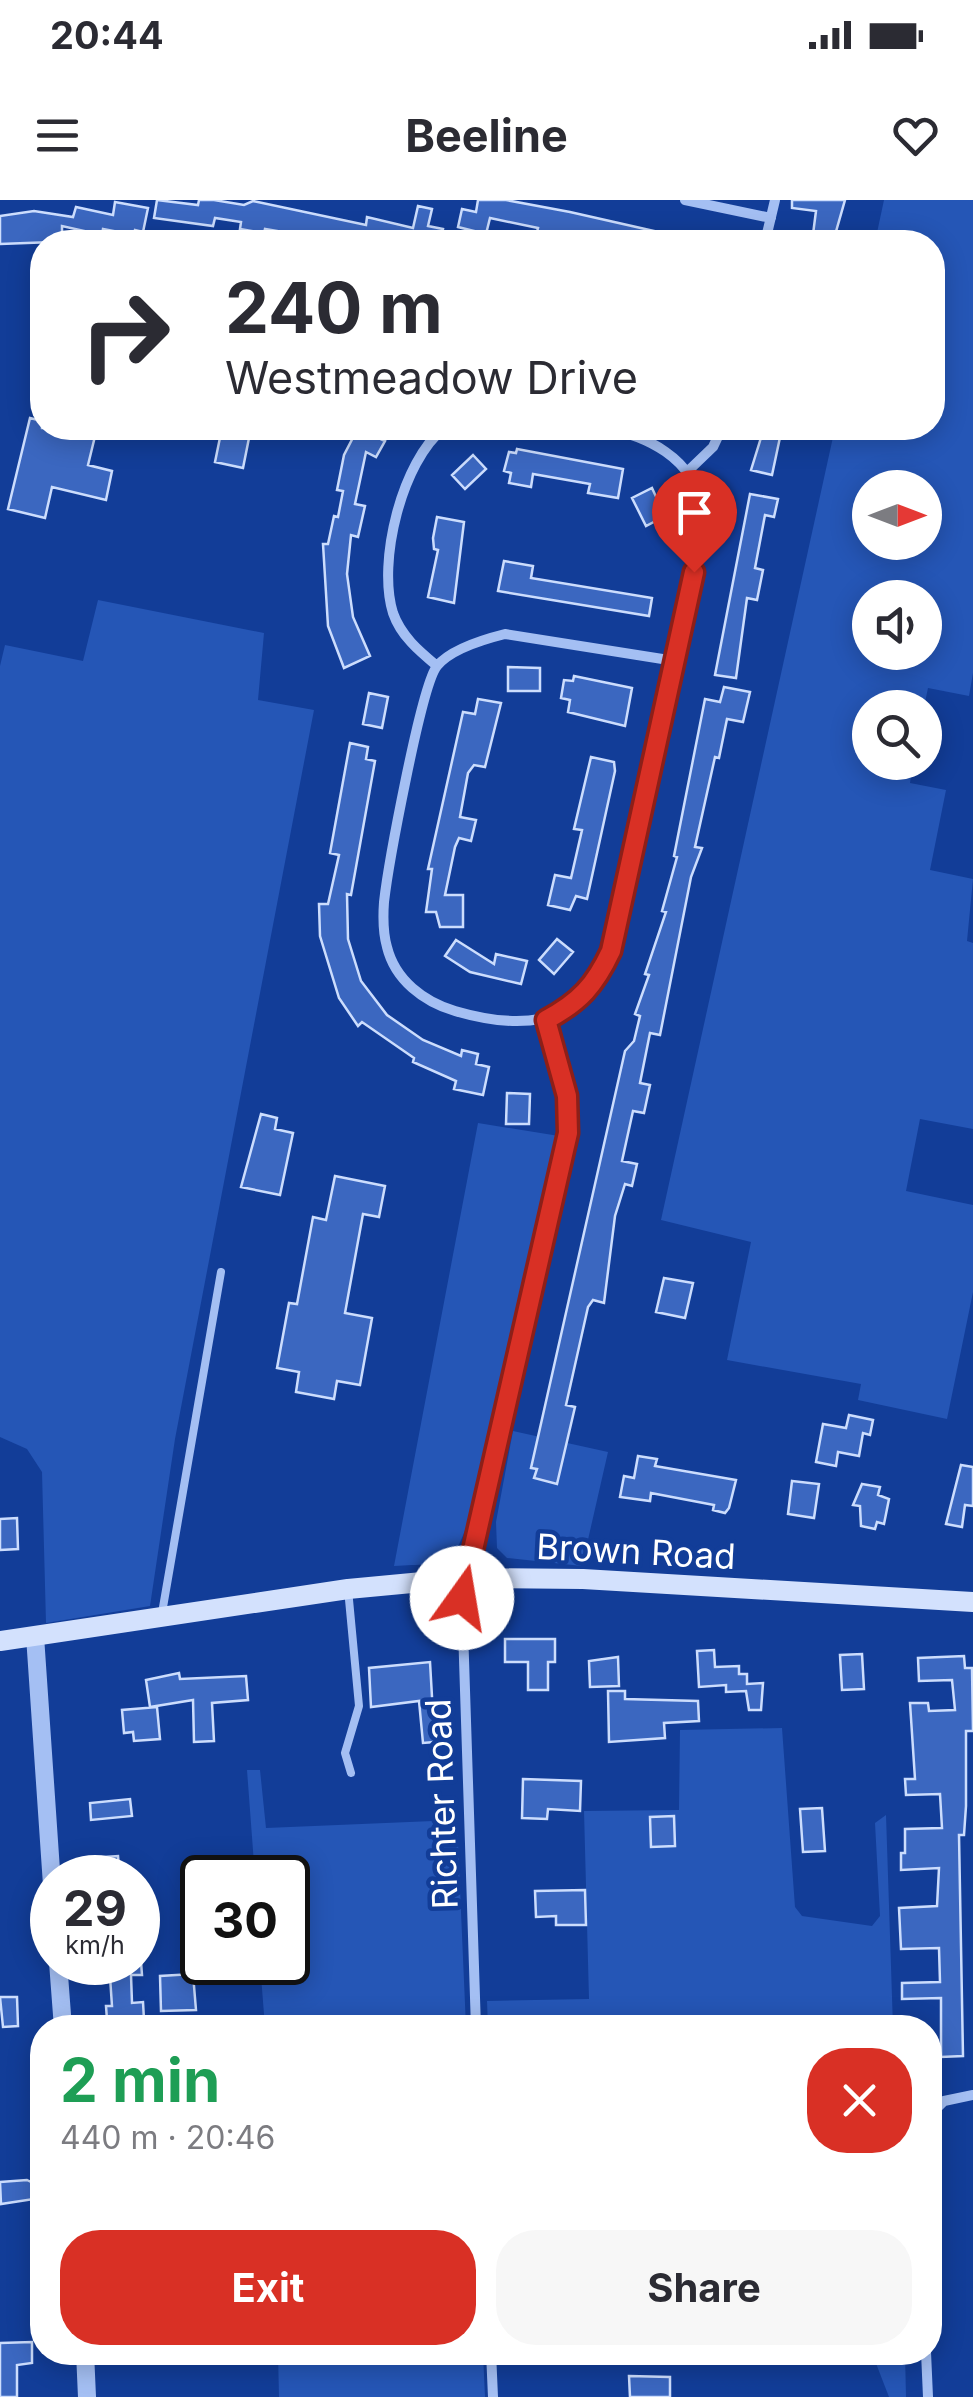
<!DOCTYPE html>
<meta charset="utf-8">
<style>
:root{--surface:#fff;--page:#f7f7f7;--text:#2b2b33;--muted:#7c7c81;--accent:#d93025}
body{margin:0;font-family:Inter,sans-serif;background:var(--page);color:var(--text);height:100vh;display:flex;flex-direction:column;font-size:38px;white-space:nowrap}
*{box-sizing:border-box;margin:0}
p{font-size:32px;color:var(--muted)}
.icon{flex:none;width:55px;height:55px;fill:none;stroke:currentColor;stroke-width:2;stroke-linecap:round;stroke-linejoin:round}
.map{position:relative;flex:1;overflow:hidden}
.details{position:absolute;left:30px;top:1815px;width:912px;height:350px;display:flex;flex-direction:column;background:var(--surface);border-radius:40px;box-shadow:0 5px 25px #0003}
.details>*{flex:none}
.hud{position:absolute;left:30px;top:30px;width:915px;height:210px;border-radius:40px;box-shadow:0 5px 25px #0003;background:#fff;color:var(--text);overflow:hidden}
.needle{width:65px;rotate:90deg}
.fabs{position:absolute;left:852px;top:270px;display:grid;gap:20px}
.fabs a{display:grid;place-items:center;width:90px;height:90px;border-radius:50%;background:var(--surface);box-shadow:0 5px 25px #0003;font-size:50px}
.speed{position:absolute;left:30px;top:1655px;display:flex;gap:20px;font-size:50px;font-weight:700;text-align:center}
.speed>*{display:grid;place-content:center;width:130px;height:130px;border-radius:50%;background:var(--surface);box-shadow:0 5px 25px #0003;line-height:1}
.speed small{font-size:25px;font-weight:400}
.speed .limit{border:5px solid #111;border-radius:15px;background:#fff;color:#111}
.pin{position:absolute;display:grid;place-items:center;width:85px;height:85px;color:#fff;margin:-102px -42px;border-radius:50% 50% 50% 0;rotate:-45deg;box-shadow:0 0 10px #0007}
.pin .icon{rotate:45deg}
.me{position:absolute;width:110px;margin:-55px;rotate:13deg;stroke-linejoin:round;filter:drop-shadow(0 0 8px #0008)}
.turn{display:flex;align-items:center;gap:35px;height:210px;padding:0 30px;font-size:45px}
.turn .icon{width:130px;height:130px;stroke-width:2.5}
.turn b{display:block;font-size:70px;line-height:85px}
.round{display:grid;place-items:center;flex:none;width:105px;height:105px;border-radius:40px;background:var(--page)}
.head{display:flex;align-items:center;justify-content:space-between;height:170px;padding:0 30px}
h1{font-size:60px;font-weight:700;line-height:75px;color:#1e9e55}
.primary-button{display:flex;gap:20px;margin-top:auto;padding:20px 30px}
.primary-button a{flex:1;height:115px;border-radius:40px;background:var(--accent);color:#fff;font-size:40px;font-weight:700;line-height:115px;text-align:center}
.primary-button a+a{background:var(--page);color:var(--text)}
.status{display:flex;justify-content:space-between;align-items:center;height:70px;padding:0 50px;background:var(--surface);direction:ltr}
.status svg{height:28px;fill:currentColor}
header{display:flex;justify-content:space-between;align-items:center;height:130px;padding:0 30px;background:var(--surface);font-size:45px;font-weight:700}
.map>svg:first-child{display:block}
.green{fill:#2556b6;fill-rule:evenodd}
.building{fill:#3b67c0;stroke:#ccddfd;stroke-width:2.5}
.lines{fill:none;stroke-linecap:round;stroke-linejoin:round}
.service{stroke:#a4bff3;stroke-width:8}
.minor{stroke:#a4bff3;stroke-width:10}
.tertiary{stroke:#a4bff3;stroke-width:18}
.secondary{stroke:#d3e1fd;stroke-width:20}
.route-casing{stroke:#8d1f18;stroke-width:25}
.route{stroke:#d93025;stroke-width:18}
.labels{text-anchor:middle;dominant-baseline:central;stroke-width:9;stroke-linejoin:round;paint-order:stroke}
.street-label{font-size:35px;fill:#fff;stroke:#123d98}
</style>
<div class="status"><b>20:44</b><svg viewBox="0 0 49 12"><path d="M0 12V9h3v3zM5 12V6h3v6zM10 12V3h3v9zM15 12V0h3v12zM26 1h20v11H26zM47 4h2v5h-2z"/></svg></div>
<header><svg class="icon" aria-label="menu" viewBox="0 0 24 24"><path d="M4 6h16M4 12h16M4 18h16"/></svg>Beeline<svg class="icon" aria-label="heart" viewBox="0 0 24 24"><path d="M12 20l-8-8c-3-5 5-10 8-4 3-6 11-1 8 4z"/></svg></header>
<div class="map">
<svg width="973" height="2197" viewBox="0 0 973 2197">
<rect width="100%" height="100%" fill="#123d98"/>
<path class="green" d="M884,0H973V473L969,496L928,488L924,507L870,508V562L913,563L910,583L946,590L930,670L973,679L967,741L973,743V929L920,919L906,991L973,1005V1092L947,1219L858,1200L861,1184L727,1160L751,1042L661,1020L835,228H932V42H875ZM870,288H925V342H870ZM870,398H925V452H870Z
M98,400L264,433L258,500L314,510L175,1239L150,1406L46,1423L42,1272L27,1249L0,1237V466L5,445L83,461Z
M478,923L559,936L470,1317C450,1372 450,1362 394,1366Z
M513,1231L608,1252L582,1366L507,1358L497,1348L496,1322Z
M782,1528L795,1707L802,1716L872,1726L880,1716L875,1623L886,1615L893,1827H488L487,1801L589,1799L584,1611L679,1610L680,1530Z
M247,1570H260L266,1628L457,1620L466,1827H265L260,1763L288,1762V1678L255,1677Z
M278,2153H483L485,2197H279Z
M872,2153H905L906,2197H889Z"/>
<path class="building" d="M157,0L198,5L199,0H214L244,5L253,1L366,25L367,17L413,28L418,6L432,9L428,26L443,29L440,42L395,36L393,42H378L344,35L341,42L265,29L264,33L240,29L241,22L215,18L213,26L154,18Z
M478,0H506L570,12L676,36L675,42H567L536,36L538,28L490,18L486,34L458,27L462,9L476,12Z
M792,0H845L833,42H812L816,11L792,8Z
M115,2L148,8L143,32L135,30L134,35L103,29L102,35L62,26V35H54L53,42L0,44V16L34,11L73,17L76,7L113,15Z
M30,218L42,221V228H97L88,265L112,271L106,300L52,287L45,318L8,309Z
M222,228H251L243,268L215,262Z
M358,228H381L376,237L385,241L376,257L366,252L355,304L365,306L358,337L351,335L347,374L353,417L370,456L344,468L328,426L323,344H328L334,316L338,317L343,291L337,290L344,255Z
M764,228H782L772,275L751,270Z
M517,249L623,269L618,298L588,293L590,284L533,274L531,287L509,283L511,273L504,271L509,252L516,253Z
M473,255L486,269L465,289L452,275Z
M652,288L665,316L646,326L632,298Z
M750,294L778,299L774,317L765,315L755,368L763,370L757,400L747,398L736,478L715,475Z
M437,317L464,322L454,403L428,397L438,350L434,349L433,338Z
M504,361L533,366L531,378L652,398L649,416L498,391Z
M508,467L540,468V491H508Z
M574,476L632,488L625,526L568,512L570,500L561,498L564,480L573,481Z
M724,487L750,492L743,522L727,519L719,558L715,557L695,647L702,648L691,677L660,835L650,833L640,883L650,885L644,913L633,911L622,961L637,964L632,986L625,984L615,1016L604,1103L593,1100L588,1107L566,1205L575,1207L557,1284L534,1278L537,1269L531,1268L625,851L634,841L640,816L635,814L649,775L645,774L666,712L662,711L677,657L674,656L705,499L720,502Z
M369,493L388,497L382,528L363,524Z
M478,499L501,503L485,567L474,565L468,573L460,617L476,620L471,641L459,638L455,647L445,695H463V727H440L436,712H426L432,669H428L463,512L475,514Z
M350,543L368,547L366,559L375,561L351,695L347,694L348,739L361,781L387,815L423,840L461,856L462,850L478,854L476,864L489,867L483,895L454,889L456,881L413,862L414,858L362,822L358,826L339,798L320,736L319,704H328L339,655L330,653Z
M591,557L614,562L615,571L587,699L576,696L570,710L548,705L555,675L571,678L582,630L574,629Z
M557,739L573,752L554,774L539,760Z
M456,740L494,764L496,754L527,761L521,784L470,772L445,756Z
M507,893L530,894L529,924H506Z
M261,914L277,918L275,929L293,933L280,995L241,987Z
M335,976L385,986L379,1017L363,1014L345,1113L372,1118L360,1185L337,1181L334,1199L296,1192L299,1172L277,1168L289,1103L297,1104L313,1017L326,1020Z
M664,1078L693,1083L685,1118L656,1112Z
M849,1215L873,1220L870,1235L863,1233L859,1256L838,1252L836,1266L816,1262L823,1224L846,1228Z
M638,1256L657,1259L655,1266L736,1280L729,1308L725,1313L713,1310L714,1305L651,1293L650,1301L620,1297L624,1276L634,1278Z
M961,1265L973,1267V1306L965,1305L962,1327L946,1324Z
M792,1281L819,1284L814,1318L788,1314Z
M862,1284L880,1287L878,1295L889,1299L884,1324L877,1322L875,1329L861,1326L860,1306L853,1305Z
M17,1318L18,1349L0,1350V1319Z
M505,1439H555V1462H548V1490H528V1462H505Z
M714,1450L715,1467L739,1466V1474H747V1484L763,1483L761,1510H749L746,1491L726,1492V1485L699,1487L697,1451Z
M862,1454L864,1489L842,1490L840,1455Z
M964,1456L965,1468H972L973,1531H966V1606L964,1635H959L963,1856L941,1857V1798L902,1799V1783L940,1782L939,1748L901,1749L899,1708L937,1706L939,1668L901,1670V1653H905V1629L942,1628L940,1594L906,1595L905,1579H915L910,1503H928L929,1511L955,1510L952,1480L919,1481L918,1458Z
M618,1457L619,1486L590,1487L589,1461Z
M430,1462L433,1514H440L442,1533L434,1534V1542L423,1543L419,1501L371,1507L369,1468Z
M179,1473L180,1479L246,1476L248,1500L212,1503L214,1541L194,1542L193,1500L150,1507L146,1480Z
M608,1491H625V1499L698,1501L699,1521L664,1523L665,1538L609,1542Z
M157,1507L160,1539L134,1541L133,1532L124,1533L122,1510Z
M523,1579L581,1581L580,1611L548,1609L547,1619L522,1618Z
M130,1599L132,1616L91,1620L90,1603Z
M822,1608L825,1651L803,1652L800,1609Z
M674,1616L675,1646L651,1647L650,1617Z
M118,1656L120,1678H85L84,1662L88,1658Z
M585,1690L586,1725H556V1716L536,1717L535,1691Z
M109,1762H141L142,1775H131L132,1803L143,1802L144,1820H107L106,1806H112Z
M193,1774L196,1810L161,1811L160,1776Z
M0,1797H17L18,1826L3,1827Z
M27,1980L33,1983L34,1999L1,2004L0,1982Z
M32,2142V2163L17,2165V2197H0V2143Z
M629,2176L670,2177V2197H630Z"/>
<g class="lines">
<path class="service" d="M348,1389L359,1506L345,1553L351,1573
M162,1413L221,1072"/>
<path class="minor" d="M685,0L771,18
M765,42L775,0
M603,228C646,235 694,258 701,307C707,349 618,754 594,786C561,830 503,825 455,811C424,802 395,780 387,747C383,733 383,716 384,702C388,667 421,486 437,466C451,449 485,439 505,434L675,461
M687,272L713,247L722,228
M437,466C419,451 401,436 393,413C377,362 402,261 444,228
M476,1828L462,1398L568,933L567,895L546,820
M930,1915L944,1901L973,1895
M491,2152L493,2197
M926,2152L928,2197"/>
<path class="tertiary" d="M35,1436L52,1685
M58,1762L63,1828
M85,2152L87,2197"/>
<path class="secondary" d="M0,1441L348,1389L465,1378L583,1379L973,1402"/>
</g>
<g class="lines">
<defs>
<path id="route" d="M462,1398L568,933L567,896L546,820C580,802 595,785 611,751L694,372"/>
</defs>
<use href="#route" class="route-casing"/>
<use href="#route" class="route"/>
</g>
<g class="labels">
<g class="street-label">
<text transform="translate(636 1351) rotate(3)">Brown Road</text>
<text transform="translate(441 1604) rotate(-92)">Richter Road</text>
</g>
</g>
</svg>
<div class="fabs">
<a><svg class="needle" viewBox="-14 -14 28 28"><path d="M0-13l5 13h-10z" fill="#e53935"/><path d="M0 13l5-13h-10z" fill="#7c7c81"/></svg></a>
<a><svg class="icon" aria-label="sound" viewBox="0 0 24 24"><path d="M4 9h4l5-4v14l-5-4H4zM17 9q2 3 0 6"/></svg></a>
<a><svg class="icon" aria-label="search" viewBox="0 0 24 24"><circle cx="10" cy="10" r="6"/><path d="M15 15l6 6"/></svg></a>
</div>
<div class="speed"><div>29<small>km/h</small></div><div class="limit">30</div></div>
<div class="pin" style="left:694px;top:372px;background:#d93025"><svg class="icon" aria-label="arrive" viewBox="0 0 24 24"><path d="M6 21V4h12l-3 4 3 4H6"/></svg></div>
<svg class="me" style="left:462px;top:1398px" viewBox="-20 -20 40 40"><circle r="19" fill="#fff"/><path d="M0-13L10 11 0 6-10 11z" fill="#d93025"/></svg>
<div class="hud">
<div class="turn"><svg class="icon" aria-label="right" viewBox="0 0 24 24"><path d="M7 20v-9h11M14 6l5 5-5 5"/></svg><div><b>240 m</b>Westmeadow Drive</div></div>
</div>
<section class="details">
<div class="head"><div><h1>2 min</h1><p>440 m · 20:46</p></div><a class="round" style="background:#d93025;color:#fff"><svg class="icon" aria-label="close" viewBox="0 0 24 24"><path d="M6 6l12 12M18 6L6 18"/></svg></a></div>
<div class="primary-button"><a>Exit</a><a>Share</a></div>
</section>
</div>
